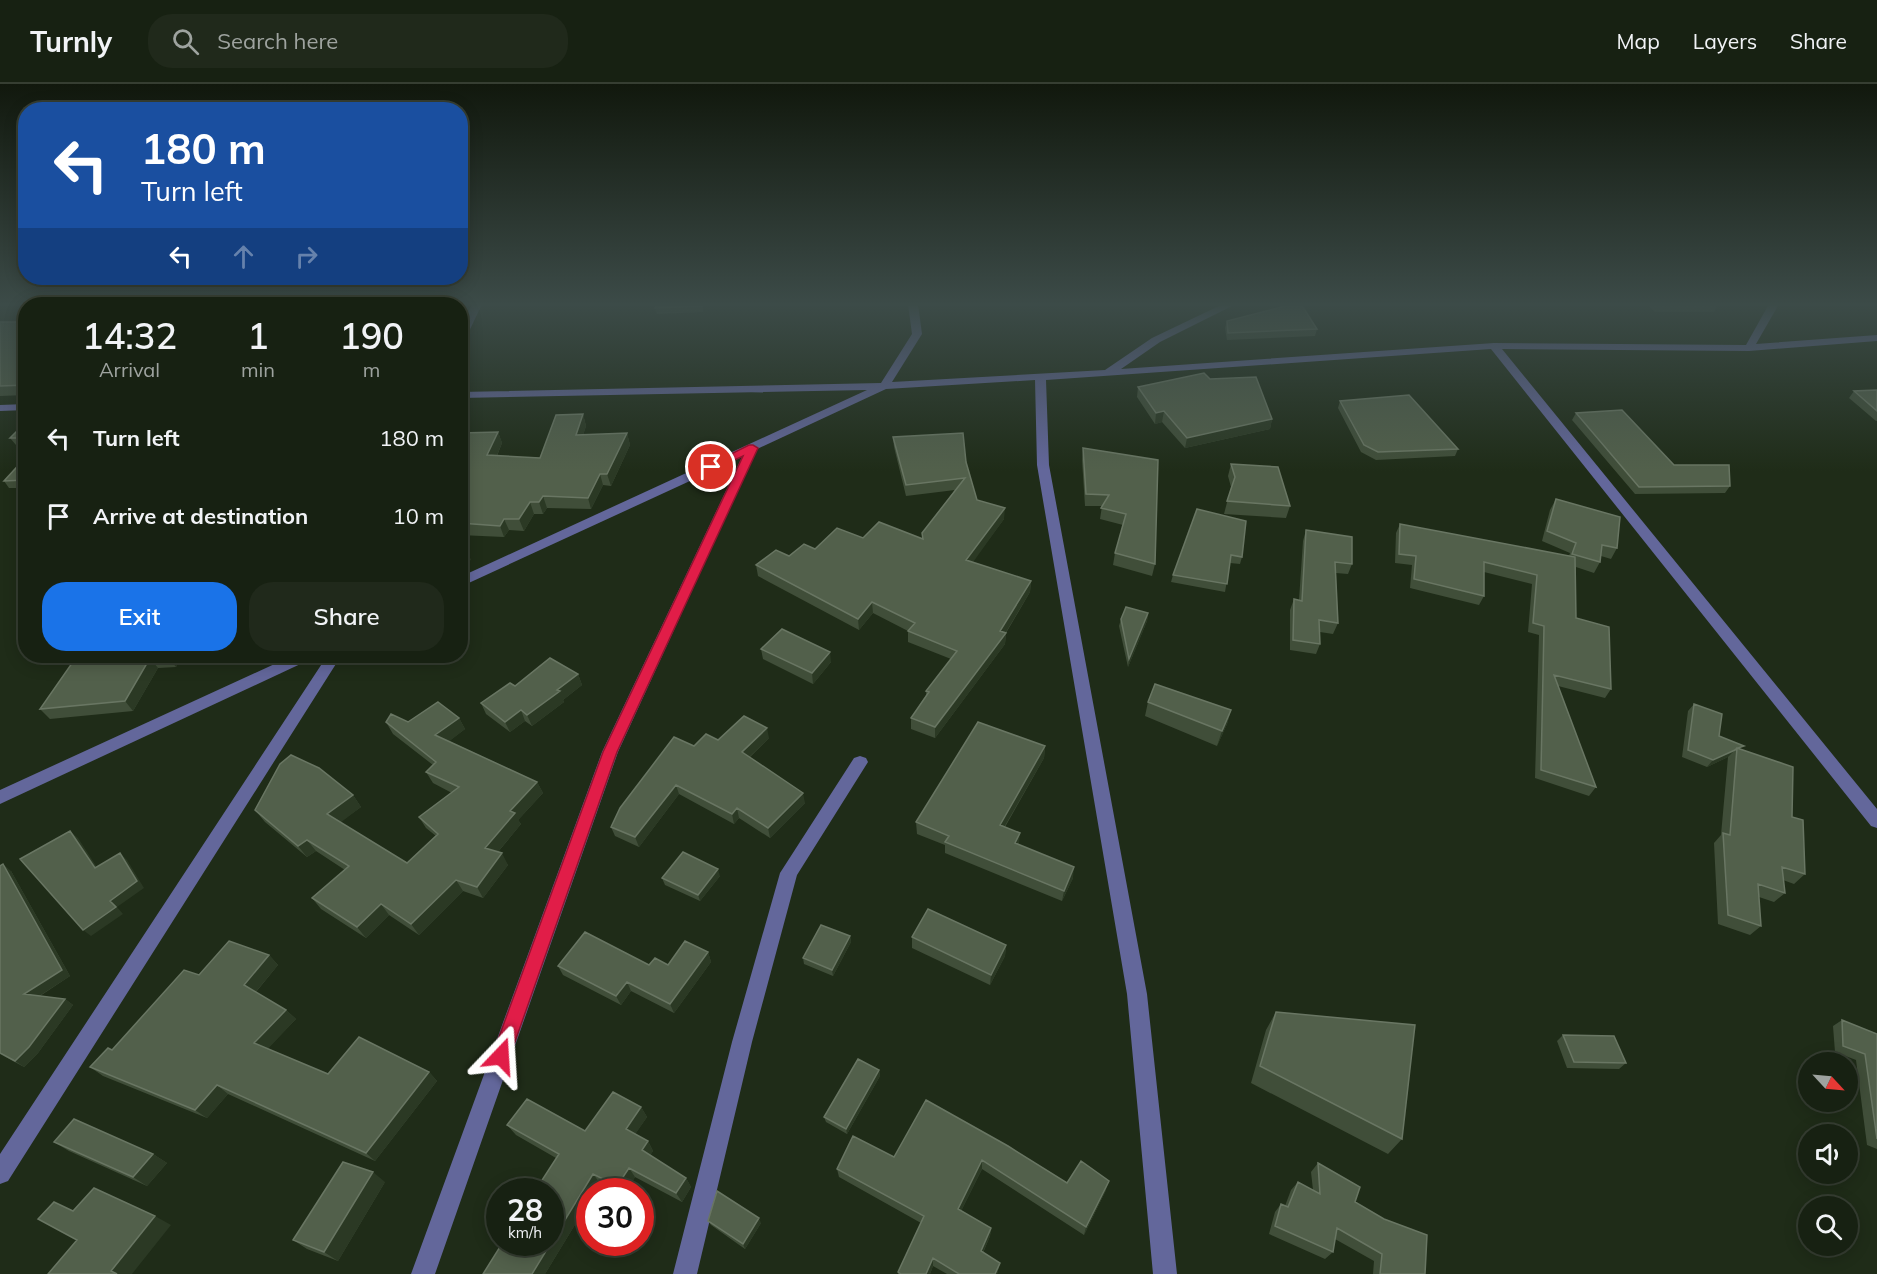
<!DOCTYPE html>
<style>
:root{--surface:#172112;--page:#20291b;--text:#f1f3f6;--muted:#9ea39f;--line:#363e32;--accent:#1a73e8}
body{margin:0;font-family:Mulish,sans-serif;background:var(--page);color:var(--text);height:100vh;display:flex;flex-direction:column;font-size:22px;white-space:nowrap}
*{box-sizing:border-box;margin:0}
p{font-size:20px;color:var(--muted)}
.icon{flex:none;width:33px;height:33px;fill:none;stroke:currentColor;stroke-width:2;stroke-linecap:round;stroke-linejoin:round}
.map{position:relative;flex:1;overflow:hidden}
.drawer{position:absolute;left:18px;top:213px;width:450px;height:366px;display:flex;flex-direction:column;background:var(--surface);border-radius:24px;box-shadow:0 3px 15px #0003,0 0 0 2px var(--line)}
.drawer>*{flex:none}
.top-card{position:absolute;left:18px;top:18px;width:450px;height:183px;border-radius:24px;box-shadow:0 3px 15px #0003,0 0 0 2px var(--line);background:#1a4fa0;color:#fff;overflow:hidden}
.needle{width:39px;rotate:116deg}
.fabs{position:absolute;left:1798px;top:968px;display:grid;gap:12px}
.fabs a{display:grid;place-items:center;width:60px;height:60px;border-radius:50%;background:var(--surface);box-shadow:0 3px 15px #0003,0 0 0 2px var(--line);font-size:30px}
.speed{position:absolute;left:486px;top:1094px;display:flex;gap:12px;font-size:30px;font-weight:700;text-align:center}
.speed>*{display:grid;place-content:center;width:78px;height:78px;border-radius:50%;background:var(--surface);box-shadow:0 3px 15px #0003,0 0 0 2px var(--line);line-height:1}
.speed small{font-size:15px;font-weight:400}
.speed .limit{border:9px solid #d22;background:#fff;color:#111}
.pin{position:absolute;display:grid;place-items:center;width:51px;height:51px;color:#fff;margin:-26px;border:3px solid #fff;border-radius:50%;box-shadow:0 2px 6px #0007}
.me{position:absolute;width:66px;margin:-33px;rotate:20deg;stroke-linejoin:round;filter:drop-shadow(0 0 4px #0008)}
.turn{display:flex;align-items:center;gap:21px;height:126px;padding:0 24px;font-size:27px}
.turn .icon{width:78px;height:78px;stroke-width:2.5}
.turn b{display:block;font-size:42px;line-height:51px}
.lanes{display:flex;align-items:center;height:57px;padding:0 24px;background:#0003;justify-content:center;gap:30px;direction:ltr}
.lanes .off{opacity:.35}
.eta{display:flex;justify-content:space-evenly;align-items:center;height:102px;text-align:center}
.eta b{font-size:36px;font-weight:600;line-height:42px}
.action{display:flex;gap:12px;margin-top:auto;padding:12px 24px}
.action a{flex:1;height:69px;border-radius:24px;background:var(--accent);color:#fff;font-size:24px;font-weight:600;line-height:69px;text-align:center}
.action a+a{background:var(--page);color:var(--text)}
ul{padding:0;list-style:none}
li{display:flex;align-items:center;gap:18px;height:78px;padding:0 24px}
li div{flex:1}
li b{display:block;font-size:22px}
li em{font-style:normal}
header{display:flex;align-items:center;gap:36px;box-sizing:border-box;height:84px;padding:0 30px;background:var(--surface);border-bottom:2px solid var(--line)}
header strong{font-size:28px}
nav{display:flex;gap:33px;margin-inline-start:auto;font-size:21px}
.search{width:420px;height:54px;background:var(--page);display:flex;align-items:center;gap:15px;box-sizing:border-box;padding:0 21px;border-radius:24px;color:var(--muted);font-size:22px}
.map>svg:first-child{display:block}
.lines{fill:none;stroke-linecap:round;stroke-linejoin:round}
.street{fill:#63679b;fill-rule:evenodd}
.wall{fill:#404e39}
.shaded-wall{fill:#2b3924}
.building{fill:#52604b;stroke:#697663;stroke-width:1.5}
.route{fill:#e11d48;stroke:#92132f;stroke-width:1.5}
</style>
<header>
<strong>Turnly</strong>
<div class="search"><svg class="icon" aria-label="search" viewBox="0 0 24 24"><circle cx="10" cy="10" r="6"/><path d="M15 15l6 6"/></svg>Search here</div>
<nav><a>Map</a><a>Layers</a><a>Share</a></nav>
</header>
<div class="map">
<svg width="1877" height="1190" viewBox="0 0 1877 1190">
<rect width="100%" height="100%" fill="#1f2c18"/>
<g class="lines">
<path class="street" d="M472,220H482L465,256L460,259V244Z
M908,220H918L922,250L892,298L1105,286L1152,254L1223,220H1236L1160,258L1121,285L1494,259L1746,261L1769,220H1779L1756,260L1877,251V257L1749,267L1502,265L1877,725V744L1871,742L1491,265L1046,296L1049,381L1147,910L1177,1190H1153L1127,910L1037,381L1035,296L886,305L757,365L618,668L435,1190H411L602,668L742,373L460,503V493L867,306L460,314V308L881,299L912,250Z
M26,320V326L0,327V321Z
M292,572H311L309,576L0,720V706Z
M327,572H341L8,1097L0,1100V1070Z
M860,672L866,674L868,678L797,791L752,958L697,1190H673L732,958L780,789L854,674Z"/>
</g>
<path class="wall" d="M483,220H527L484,222Z
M657,220H703V228L657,230L655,224Z
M1647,220H1718L1714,228H1655Z
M1227,237L1317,245L1315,252L1227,256L1225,244Z
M0,238H26V311L0,312Z
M1210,295L1272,335L1270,345L1185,364L1162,338L1155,340L1137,313L1138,303Z
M1877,306V337H1876L1849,314L1854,307Z
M1340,317L1458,365L1455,372L1376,376L1361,368L1338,324Z
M1576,329L1674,381L1730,402L1725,409L1635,410L1572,336Z
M583,330L586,342L583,351L627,349L630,361L611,402L603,401L591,425L547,424L543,430H534L524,447L509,446L504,453L460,451V349L498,348L502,359L497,372L540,374Z
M26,338V361H16L10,354Z
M893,353L966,378L977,416L1004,435L972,478L1031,497L1030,508L1006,549L1005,560L935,654L911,645V634L926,611V607L951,575L908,558V547L873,529L859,546L758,492L756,481L815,465L863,454H922V449L955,406L906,412L894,363Z
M1083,364L1158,376L1155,480L1152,492L1113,481L1115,469L1123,441L1100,435L1102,422H1085L1082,376Z
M26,373V404H9L4,397Z
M1231,380L1290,422L1286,434L1224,430L1231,403L1228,392Z
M1556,415L1617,464L1611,475L1601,472L1600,478L1594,489L1576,483V534L1611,605L1605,614L1558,602L1596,703L1589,712L1535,694L1539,551L1528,548L1532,500L1484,488V512L1479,521L1410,504L1412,481L1395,479L1396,449L1400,440L1569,472L1570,469L1542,457L1550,426Z
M1197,425L1242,473L1240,480L1230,479L1225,508L1171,498L1173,491Z
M1306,446L1352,480L1348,490L1336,489L1338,539L1333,550L1320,548V560L1316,570L1290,566V526L1294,515L1299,516L1303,457Z
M1148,529L1147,537L1128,583L1119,542L1121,535Z
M761,565L831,578L813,600L763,575Z
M77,572H191H183L176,583L158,584L133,627L50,635L40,625Z
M578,590L582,601L563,616L564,618L532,642L525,637L510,648L486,630L481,619L515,602Z
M1148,618L1231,626L1227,640L1217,662L1145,632Z
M1694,620L1719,652L1741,665L1792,733L1805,790L1794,800L1783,796L1785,809L1774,818L1759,813L1761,842L1750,851L1718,840L1714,759L1721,751L1728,673L1707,683L1682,673L1688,627Z
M459,634L465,645L449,657L537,698L543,709L518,736L521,740L498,768L508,781L483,814L463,807L419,851L389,831L366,854L321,825L312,814L345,786L316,767L307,773L265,738L255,726L353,711L361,723L340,738L407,779L436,752L426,744L419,733L452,709L433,699L426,688L433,681L393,650L386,638H408Z
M769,654L750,673L805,719L770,754L739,734L734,740L679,710L639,763L615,752L611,743L694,662L718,656Z
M1045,662L1044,674L1005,743L1019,761L1073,794L1062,817L945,769V761L917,750L916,738Z
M11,787L70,892L40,912L65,915L73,921L38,969L24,983L0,970Z
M720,792L700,817L665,801L662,794Z
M850,852L851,858L833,892L804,880L803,874Z
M912,853L1006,861L1005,872L990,901L912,864Z
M708,868L711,878L674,929L631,907L621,921L563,891L558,882L668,881Z
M269,871L278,881L256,908L286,926L296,935L267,965L328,990L429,988L437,997L375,1077L228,1010L207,1034L103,992L90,983L112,966L199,891Z
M1276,928L1402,1055L1388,1070L1251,999L1266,946Z
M1842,936L1877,950V1065L1867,1061L1856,976L1835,968L1833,942Z
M1563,951L1626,979L1619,985L1567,984L1557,957Z
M879,986L880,992L847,1050L826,1038L824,1033Z
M926,1016L1067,1099L1106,1106L1084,1151L982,1085L961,1127L991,1144L990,1152L983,1169L1000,1179L997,1190H947L933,1182L930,1190H898V1188L921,1139L839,1093L837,1085L894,1073Z
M641,1023L647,1033L635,1050L648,1057L653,1067L650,1071L686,1094L691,1103L682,1118L635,1093L626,1107H615L600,1099L590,1107V1116L545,1190L556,1074L516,1051L507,1041L585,1047Z
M54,1058L153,1070L167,1079L147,1102L69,1067Z
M1318,1079L1355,1118L1425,1190H1373L1374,1177L1335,1155L1333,1168L1325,1175L1269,1150L1275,1128L1281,1120L1285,1122L1291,1106L1298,1098L1313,1106L1311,1088Z
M385,1098L338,1177L307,1165L293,1156Z
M708,1137L761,1139L745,1165L711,1141Z"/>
<path class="shaded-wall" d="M459,220H461L463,225L460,230V220Z
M1164,327L1162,338L1155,340L1156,329Z
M583,330L586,342L579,363L576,351Z
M1272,335L1270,345L1185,364L1187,354Z
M498,348L502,359L492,383L487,371Z
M627,349L630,361L611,402L607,390Z
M600,390L603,401L591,425L588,414Z
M543,412L547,424L543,430L539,418Z
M530,418L534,430L524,447L519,435Z
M1005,424L1004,435L966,488V476Z
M504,435L509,446L504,453L500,442Z
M466,464L471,476L460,481V467Z
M1031,497L1030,508L1003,553L1006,549L1005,560L935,654V643L1000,547Z
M872,518L873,529L859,546L858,535Z
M1148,529L1147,537L1128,583L1129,575Z
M830,568L831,578L813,600L812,589Z
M169,572H183L176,583L168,573Z
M150,574L158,584L133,627L125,617Z
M578,590L582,601L563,616L564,618L532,642L527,631Z
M521,626L525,637L510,648L505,638Z
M1231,626L1227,640L1217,662L1222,647Z
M459,634L465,645L442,663L435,651Z
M767,644L769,654L744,678L742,668Z
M1045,662L1044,674L999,752L1000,741Z
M1735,666L1728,673L1707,683L1713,676Z
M537,698L543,709L518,736L521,740L492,775L485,764L510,727Z
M676,701L679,710L639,763L635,753Z
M803,709L805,719L770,754L768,744Z
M353,711L361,723L336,742L327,730Z
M737,724L739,734L734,740L732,730Z
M70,747L78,754L102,791L95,784Z
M1020,749L1019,760L1014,770L1015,759Z
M307,756L316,767L307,773L298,762Z
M120,769L127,776L144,804L117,823L123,830L91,852L83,846L110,817Z
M502,769L508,781L483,814L477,803Z
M3,780L11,787L70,892L33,916L24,910Z
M1074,783L1073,794L1062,817L1064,807Z
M718,785L720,792L700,817L698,811Z
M456,796L463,807L419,851L411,840Z
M381,820L389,831L366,854L357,843Z
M850,852L851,858L833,892L832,886Z
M1006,861L1005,872L990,901L991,891Z
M708,868L711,878L674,929L670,920Z
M269,871L278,881L254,910L244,901Z
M627,898L631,907L621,921L616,912Z
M65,915L73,921L38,969L24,983L15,977Z
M286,926L296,935L264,969L254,959Z
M879,986L880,992L847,1050L846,1045Z
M429,988L437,997L375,1077L366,1069Z
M217,1001L228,1010L207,1034L195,1026Z
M641,1023L647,1033L632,1055L626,1045Z
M648,1057L653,1067L648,1076L642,1066Z
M153,1070L167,1079L147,1102L133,1093Z
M982,1076V1085L958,1133V1125Z
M629,1084L635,1093L626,1107H621L617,1102Z
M373,1088L385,1098L338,1177L324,1168Z
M593,1090L600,1099L595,1107H590V1116L545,1190H532Z
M686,1094L691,1103L682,1118L676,1109Z
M1109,1097L1106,1106L1084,1151L1086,1143Z
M155,1132L171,1141L132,1190H117L111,1187Z
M759,1134L761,1139L745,1165L743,1160Z
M991,1144L990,1152L980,1175L981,1167Z
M933,1174V1182L930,1190H926Z
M1000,1179L997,1190H995Z"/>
<path class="building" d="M657,220H702V222L655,224Z
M1293,220H1301L1317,245L1228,249L1227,237Z
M0,238H26V301L0,302Z
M1204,289L1210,295L1256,293L1272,335L1187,354L1164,327L1156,329L1138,303Z
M1877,306V327L1854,307Z
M1409,311L1458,365L1378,368L1364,361L1340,317Z
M1622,326L1674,381H1729L1730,402L1639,403L1576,329Z
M583,330L576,351L627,349L607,390H600L588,414L543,412L539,418H530L519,435H504L500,442L460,439V349L498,348L487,371L540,374L556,331Z
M26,338V354H10Z
M963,349L966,378L977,416L1005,424L966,476L1031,497L1000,547L1006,549L935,643L911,634L929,608L926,607L957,567L908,547L915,539L872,518L858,535L756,481L776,466L789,472L804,460L815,465L837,444L863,454L879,438L923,455L922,449L965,394L906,401L893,353Z
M1083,364L1158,376L1155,480L1115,469L1126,430L1101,424L1109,411L1086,410Z
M26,373V396L4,397Z
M1231,380L1278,383L1290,422L1227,417L1235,393Z
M1556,415L1620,433L1617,464L1602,461L1600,478L1572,470L1576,459L1547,447Z
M1197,425L1246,437L1242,473L1231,471L1227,500L1173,491Z
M1400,440L1575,473L1576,534L1609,543L1611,605L1554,591L1596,703L1541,686L1544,542L1533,539L1537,491L1484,478V512L1414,495L1416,472L1399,470Z
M1306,446L1352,453V480L1335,478L1338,539L1319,536L1320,560L1293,556L1294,515L1302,517Z
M460,458L466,464L460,467Z
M1126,523L1148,529L1129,575L1121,535Z
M782,545L830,568L812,589L761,565Z
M77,572H169L168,573L150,574L125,617L40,625Z
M550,574L578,590L557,606L560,607L527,631L521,626L505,638L481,619L510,599L515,602Z
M1155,600L1231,626L1222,647L1148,618Z
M438,618L459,634L435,651L537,698L510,727L515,729L485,764L502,769L477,803L456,796L411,840L381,820L357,843L312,814L349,782L307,756L298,762L255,726L280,680L291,671L319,684L353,711L327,730L407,779L438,750L419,733L459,703L426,688L436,678L386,638L391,630L408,638Z
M1694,620L1722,630L1719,652L1744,662L1738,664H1737L1735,666L1713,676L1688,666Z
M744,632L767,644L742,668L803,709L768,744L737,724L732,730L676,701L635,753L611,743L620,724L674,653L694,662L706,650L718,656Z
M978,638L1045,662L1000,741L1020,749L1015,759L1074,783L1064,807L945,758L949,752L916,738Z
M1737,664L1793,683L1792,733L1803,736L1805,790L1782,783L1785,809L1758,800L1761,842L1728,831L1723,749L1730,751Z
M70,747L95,784L120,769L137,797L110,817L116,823L83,846L20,775Z
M683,768L718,785L698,811L662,794Z
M3,780L62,886L24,910L65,915L29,963L15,977L0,969V782Z
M928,825L1006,861L991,891L912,853Z
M821,841L850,852L832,886L803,874Z
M585,848L649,881L655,874L668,881L685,857L708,868L670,920L627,898L616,912L558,882Z
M229,857L269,871L244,901L286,926L254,959L328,990L359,953L429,988L366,1069L217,1001L195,1026L90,983L108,964L112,966L184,886L199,891Z
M1276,928L1415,941L1402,1055L1260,982Z
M1842,936L1877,950V1055L1865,970L1843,962Z
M1563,951L1614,952L1626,979L1574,978Z
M858,975L879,986L846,1045L824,1033Z
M613,1008L641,1023L626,1045L648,1057L642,1066L686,1094L676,1109L629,1084L617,1102L593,1090L532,1190H483L503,1158H550V1107H535L559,1070L507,1041L527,1015L585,1047Z
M926,1016L1008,1062L1067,1099L1081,1077L1109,1097L1086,1143L982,1076L958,1125L991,1144L981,1167L1000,1179L995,1190H959L933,1174L926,1190H901L898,1188L924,1132L837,1085L853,1052L894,1073Z
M74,1035L153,1070L133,1093L54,1058Z
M343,1078L373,1088L324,1168L293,1156Z
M1318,1079L1360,1103L1355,1118L1384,1135L1427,1151L1425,1190H1380L1382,1170L1337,1144L1333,1168L1275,1142L1281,1120L1288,1123L1298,1098L1320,1110Z
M94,1104L155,1132L111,1187L117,1190H48L77,1156L38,1135L54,1118L73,1127Z
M717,1107L759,1134L743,1160L708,1137Z"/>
<linearGradient id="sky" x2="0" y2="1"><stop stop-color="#11180d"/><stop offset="0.57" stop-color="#3c4b48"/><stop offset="1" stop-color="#3c4b48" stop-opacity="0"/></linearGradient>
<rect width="1877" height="387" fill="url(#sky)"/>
<path class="route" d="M749,361H753L758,364L617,668L510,972L507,979L501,981L495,979L492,972L603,668L743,372L715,385H707L705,383Z"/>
</svg>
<div class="fabs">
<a><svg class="needle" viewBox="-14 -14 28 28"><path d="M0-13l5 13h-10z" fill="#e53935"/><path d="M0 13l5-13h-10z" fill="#9ea39f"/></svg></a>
<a><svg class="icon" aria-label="sound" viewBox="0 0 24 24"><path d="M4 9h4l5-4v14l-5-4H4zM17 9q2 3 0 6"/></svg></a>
<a><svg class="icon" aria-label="search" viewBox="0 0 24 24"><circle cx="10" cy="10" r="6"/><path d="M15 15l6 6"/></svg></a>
</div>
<div class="speed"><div>28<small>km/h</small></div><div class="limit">30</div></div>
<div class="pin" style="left:711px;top:383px;background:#d93025"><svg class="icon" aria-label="arrive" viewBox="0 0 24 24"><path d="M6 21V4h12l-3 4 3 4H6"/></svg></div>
<svg class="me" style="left:501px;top:972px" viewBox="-20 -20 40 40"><path d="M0-17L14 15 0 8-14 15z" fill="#e11d48" stroke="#fff" stroke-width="4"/></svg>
<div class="top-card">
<div class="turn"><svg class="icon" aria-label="left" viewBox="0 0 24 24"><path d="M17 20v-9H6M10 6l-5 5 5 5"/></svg><div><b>180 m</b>Turn left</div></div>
<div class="lanes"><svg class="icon" aria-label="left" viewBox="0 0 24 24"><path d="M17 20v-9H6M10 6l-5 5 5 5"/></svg><svg class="icon off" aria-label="ahead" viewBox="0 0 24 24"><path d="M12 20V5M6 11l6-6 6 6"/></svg><svg class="icon off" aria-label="right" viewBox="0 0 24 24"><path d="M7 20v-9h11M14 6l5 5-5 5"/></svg></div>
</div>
<section class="drawer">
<div class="eta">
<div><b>14:32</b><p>Arrival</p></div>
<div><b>1</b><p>min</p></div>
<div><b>190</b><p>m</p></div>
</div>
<ul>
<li><svg class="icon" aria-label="left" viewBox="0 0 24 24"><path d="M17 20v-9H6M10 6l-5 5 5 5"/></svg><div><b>Turn left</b></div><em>180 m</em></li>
<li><svg class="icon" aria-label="arrive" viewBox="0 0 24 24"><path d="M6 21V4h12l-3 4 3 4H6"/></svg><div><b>Arrive at destination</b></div><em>10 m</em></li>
</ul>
<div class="action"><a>Exit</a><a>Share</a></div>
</section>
</div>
